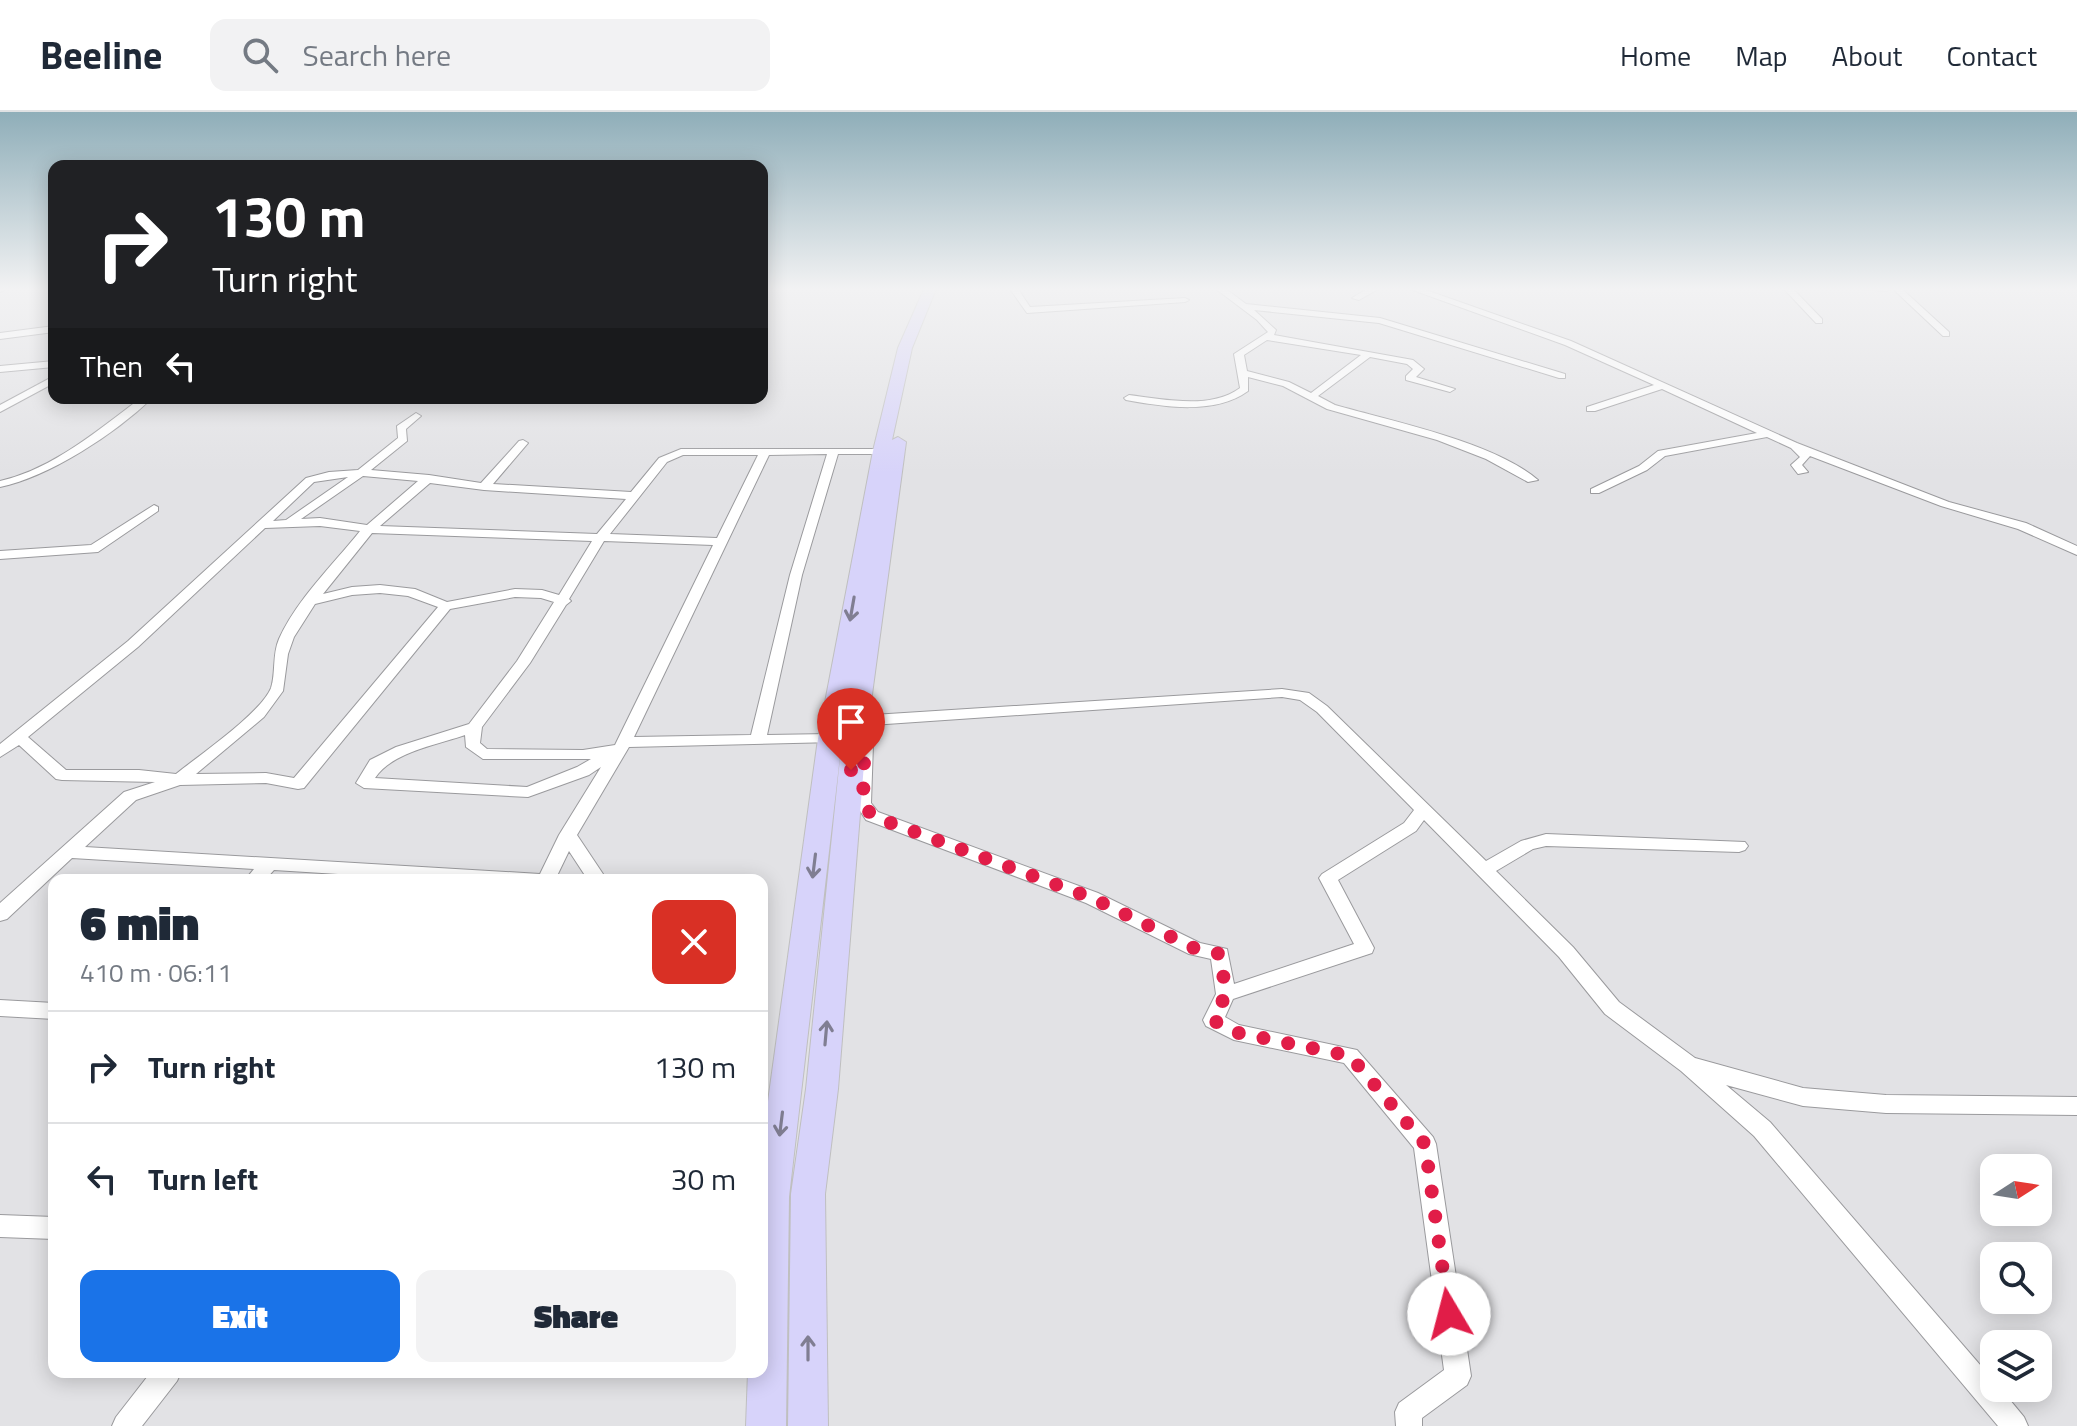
<!DOCTYPE html>
<meta charset="utf-8">
<style>
:root{--surface:#fff;--page:#f2f2f3;--text:#1f2937;--muted:#747a83;--line:#e0e1e3;--accent:#1a73e8}
body{margin:0;font-family:"Titillium Web",sans-serif;background:var(--page);color:var(--text);height:100vh;display:flex;flex-direction:column;font-size:30px;white-space:nowrap}
*{box-sizing:border-box;margin:0}
p{font-size:26px;color:var(--muted)}
.icon{flex:none;width:44px;height:44px;fill:none;stroke:currentColor;stroke-width:2;stroke-linecap:round;stroke-linejoin:round}
.map{position:relative;flex:1;overflow:hidden}
.side{position:absolute;left:48px;top:762px;width:720px;height:504px;display:flex;flex-direction:column;background:var(--surface);border-radius:16px;box-shadow:0 4px 20px #0003}
.side>*{flex:none}
.hud{position:absolute;left:48px;top:48px;width:720px;height:244px;border-radius:16px;box-shadow:0 4px 20px #0003;background:#202124;color:#fff;overflow:hidden}
.needle{width:52px;rotate:78deg}
.fabs{position:absolute;left:1980px;top:1042px;display:grid;gap:16px}
.fabs a{display:grid;place-items:center;width:72px;height:72px;border-radius:16px;background:var(--surface);box-shadow:0 4px 20px #0003;font-size:40px}
.pin{position:absolute;display:grid;place-items:center;width:68px;height:68px;color:#fff;margin:-82px -34px;border-radius:50% 50% 50% 0;rotate:-45deg;box-shadow:0 0 8px #0007}
.pin .icon{rotate:45deg}
.me{position:absolute;width:88px;margin:-44px;rotate:352deg;stroke-linejoin:round;filter:drop-shadow(0 0 6px #0008)}
.turn{display:flex;align-items:center;gap:28px;height:168px;padding:0 32px;font-size:36px}
.turn .icon{width:104px;height:104px;stroke-width:2.5}
.turn b{display:block;font-size:56px;line-height:68px}
.then{display:flex;align-items:center;height:76px;padding:0 32px;background:#0003;gap:16px;font-size:30px}
.round{display:grid;place-items:center;flex:none;width:84px;height:84px;border-radius:16px;background:var(--page)}
.headline{display:flex;align-items:center;justify-content:space-between;height:136px;padding:0 32px}
h1{font-size:48px;font-weight:800;line-height:60px}
.primary-button{display:flex;gap:16px;margin-top:auto;padding:16px 32px}
.primary-button a{flex:1;height:92px;border-radius:16px;background:var(--accent);color:#fff;font-size:32px;font-weight:800;line-height:92px;text-align:center}
.primary-button a+a{background:var(--page);color:var(--text)}
ul{padding:0;list-style:none}
li{display:flex;align-items:center;gap:24px;height:112px;padding:0 32px;border-top:2px solid var(--line)}
li div{flex:1}
li b{display:block;font-size:30px}
li em{font-style:normal}
header{display:flex;align-items:center;gap:48px;box-sizing:border-box;height:112px;padding:0 40px;background:var(--surface);border-bottom:2px solid var(--line)}
header strong{font-size:38px}
nav{display:flex;gap:44px;margin-inline-start:auto;font-size:28px}
.search{width:560px;height:72px;background:var(--page);display:flex;align-items:center;gap:20px;box-sizing:border-box;padding:0 28px;border-radius:16px;color:var(--muted);font-size:30px}
.map>svg:first-child{display:block}
.lines{fill:none;stroke-linecap:round;stroke-linejoin:round}
.street-casing{stroke:#9a9a9d;stroke-width:2}
.primary-casing{stroke:#bfbfbf;stroke-width:2}
.street{fill:#fff;fill-rule:evenodd}
.primary{fill:#d7d3fa;fill-rule:evenodd}
.oneway{stroke:#807e92}
.route{stroke:#e11d48;stroke-width:14;stroke-dasharray:0 25.2}
</style>
<header>
<strong>Beeline</strong>
<div class="search"><svg class="icon" aria-label="search" viewBox="0 0 24 24"><circle cx="10" cy="10" r="6"/><path d="M15 15l6 6"/></svg>Search here</div>
<nav><a>Home</a><a>Map</a><a>About</a><a>Contact</a></nav>
</header>
<div class="map">
<svg width="2077" height="1314" viewBox="0 0 2077 1314">
<rect width="100%" height="100%" fill="#e2e2e5"/>
<g class="lines">
<defs>
<path id="street" d="M0,177H6L0,180Z
M1010,177H1018L1030,195L1185,186L1189,188L1185,190L1027,201Z
M1216,177H1226L1246,192L1380,206L1565,262V266H1559L1379,211L1254,198L1276,218L1274,223L1413,248L1424,257L1416,265L1455,277L1450,280L1406,268V264L1413,257L1407,252L1370,245L1318,284L1335,293C1391,309 1494,330 1538,368L1528,370L1486,347L1437,328L1327,297L1283,274L1248,265V279C1215,303 1164,295 1126,288L1124,286L1129,283C1164,287 1210,298 1240,276L1234,242L1268,220L1257,208ZM1267,228L1361,243L1311,281L1289,270L1247,259L1244,243Z
M1367,177H1378L1359,188L1352,186Z
M1410,177H1423L1571,229L1797,331L1949,390L2026,411L2077,434V443L2018,417L1941,394L1810,344L1802,353L1808,360L1798,362L1791,353L1800,345L1791,336L1767,325L1665,344L1647,358L1599,381H1591V377L1639,354L1658,339L1757,321L1662,277L1595,299H1587V295L1654,273L1565,233Z
M1784,177H1793L1822,207V211H1816Z
M1862,177H1891L1887,179Z
M1893,177H1902L1949,220V224H1943Z
M54,214V220L0,227V221Z
M54,249V255L0,260V254Z
M54,264V271L0,300V293Z
M141,286H152C116,321 49,365 0,375V369C53,357 98,318 141,286Z
M416,301L421,304L406,317L407,329L371,358L429,363L481,371L519,329L523,328L528,331L493,372L631,380L659,346L681,337H885V341L881,342H838L802,463L767,623L830,622L835,624L838,627L835,630L629,635L577,723L607,768H588L569,739L555,768H434L274,758L265,768H245L254,757L72,746L7,807L0,809V791L124,680L155,670L62,668L56,667L19,633L0,645V632L128,529L306,366L329,360L358,358L398,326L397,314ZM827,342L790,463L751,623L634,625L769,343ZM683,343H758L717,426L610,422L667,350ZM363,364L418,369L367,413L320,406L301,407ZM348,365L286,408L273,409L314,370ZM430,371L484,378L626,387L597,422L380,414ZM320,414L360,419C333,453 297,487 279,527C272,543 276,561 271,576C261,601 198,644 176,662L139,658H66L28,625L138,535L265,416ZM372,421L592,429L559,483L542,478L515,477L447,490L415,477L380,473L352,475L323,482ZM604,429L713,433L615,633L583,638L487,637L480,631L482,615L530,551L566,493L571,489L569,487ZM380,481L408,484L438,495L294,666L266,661L196,662L264,605L283,579L288,542L294,525L315,492L352,483ZM515,485L541,486L554,490L517,549L469,612L396,635L370,648L356,671L364,676L528,685L589,663L601,655L559,723L540,762L85,735L136,688L180,673L266,671L298,677L304,676L450,497ZM465,623L466,635L483,647H591L577,655L527,675L375,666C392,640 437,633 465,623Z
M154,393L158,395V399L98,440L0,447V439L91,433Z
M1282,577L1309,581L1327,594L1486,749L1521,729L1546,722L1745,730L1748,734L1745,738L1739,740L1546,734L1533,737L1496,759L1573,835L1619,890L1695,946L1803,976L1886,983L2077,985V1003L1886,1001L1803,994L1726,973L1770,1010L1994,1269V1276H2000L2024,1305L2028,1314H1998L1754,1024L1681,959L1605,902L1559,845L1424,708L1416,719L1338,768L1374,836L1372,841L1233,887L1225,905L1239,913L1357,938L1433,1025L1436,1032L1471,1264L1467,1273L1422,1306V1314H1396L1395,1300L1399,1291L1444,1258L1414,1036L1344,951L1234,928L1206,914L1203,908L1216,882L1211,847L1189,842L1086,791L866,708L855,691L857,632L865,627L873,632L871,691L878,700L1098,781L1200,831L1227,837L1234,872L1354,832L1319,766L1322,762L1404,711L1414,698L1317,600L1300,588L1282,585L857,614L849,609L857,604Z
M0,888L54,891V907L0,904Z
M0,1103L54,1105V1127L0,1125Z
M151,1260H181L177,1269L142,1314H112L116,1305Z"/>
<path id="primary" d="M924,177H936L912,236L892,328L898,325L906,330L866,627L838,977L825,1082L828,1314H788L791,1082L806,977L842,627L871,451L842,627L789,1085L786,1314H746L748,1260H762V1033L818,627L873,339L898,236Z"/>
</defs>
<use href="#street" class="street-casing"/>
<use href="#primary" class="primary-casing"/>
<use href="#street" class="street"/>
<use href="#primary" class="primary"/>
</g>
<defs><path id="oneway-shaft" d="M-6 0H5M1.5-3L5.5 0L1.5 3" fill="none" stroke-width="1.6" stroke-linecap="round" stroke-linejoin="round" transform="scale(2)"/></defs>
<g class="oneway">
<use href="#oneway-shaft" transform="translate(852 497) rotate(100)"/>
<use href="#oneway-shaft" transform="translate(814 754) rotate(97)"/>
<use href="#oneway-shaft" transform="translate(826 921) rotate(-85)"/>
<use href="#oneway-shaft" transform="translate(781 1012) rotate(97)"/>
<use href="#oneway-shaft" transform="translate(808 1236) rotate(-90)"/>
</g>
<linearGradient id="sky" x2="0" y2="1"><stop stop-color="#8faeb9"/><stop offset="0.49" stop-color="#f2f2f3"/><stop offset="1" stop-color="#f2f2f3" stop-opacity="0"/></linearGradient>
<rect width="2077" height="361" fill="url(#sky)"/>
<g class="lines">
<path class="route" d="M851,658L857,609L865,608L863,691L872,704L1092,786L1196,837L1220,842L1226,882L1213,908L1234,920L1350,944L1425,1032L1449,1202"/>
</g>
</svg>
<div class="fabs">
<a><svg class="needle" viewBox="-14 -14 28 28"><path d="M0-13l5 13h-10z" fill="#e53935"/><path d="M0 13l5-13h-10z" fill="#747a83"/></svg></a>
<a><svg class="icon" aria-label="search" viewBox="0 0 24 24"><circle cx="10" cy="10" r="6"/><path d="M15 15l6 6"/></svg></a>
<a><svg class="icon" aria-label="layers" viewBox="0 0 24 24"><path d="M12 4l9 5-9 5-9-5zM3 14l9 5 9-5"/></svg></a>
</div>
<div class="pin" style="left:851px;top:658px;background:#d93025"><svg class="icon" aria-label="arrive" viewBox="0 0 24 24"><path d="M6 21V4h12l-3 4 3 4H6"/></svg></div>
<svg class="me" style="left:1449px;top:1202px" viewBox="-20 -20 40 40"><circle r="19" fill="#fff"/><path d="M0-13L10 11 0 6-10 11z" fill="#e11d48"/></svg>
<div class="hud">
<div class="turn"><svg class="icon" aria-label="right" viewBox="0 0 24 24"><path d="M7 20v-9h11M14 6l5 5-5 5"/></svg><div><b>130 m</b>Turn right</div></div>
<div class="then">Then<svg class="icon" aria-label="left" viewBox="0 0 24 24"><path d="M17 20v-9H6M10 6l-5 5 5 5"/></svg></div>
</div>
<section class="side">
<div class="headline"><div><h1>6 min</h1><p>410 m · 06:11</p></div><a class="round" style="background:#d93025;color:#fff"><svg class="icon" aria-label="close" viewBox="0 0 24 24"><path d="M6 6l12 12M18 6L6 18"/></svg></a></div>
<ul>
<li><svg class="icon" aria-label="right" viewBox="0 0 24 24"><path d="M7 20v-9h11M14 6l5 5-5 5"/></svg><div><b>Turn right</b></div><em>130 m</em></li>
<li><svg class="icon" aria-label="left" viewBox="0 0 24 24"><path d="M17 20v-9H6M10 6l-5 5 5 5"/></svg><div><b>Turn left</b></div><em>30 m</em></li>
</ul>
<div class="primary-button"><a>Exit</a><a>Share</a></div>
</section>
</div>
